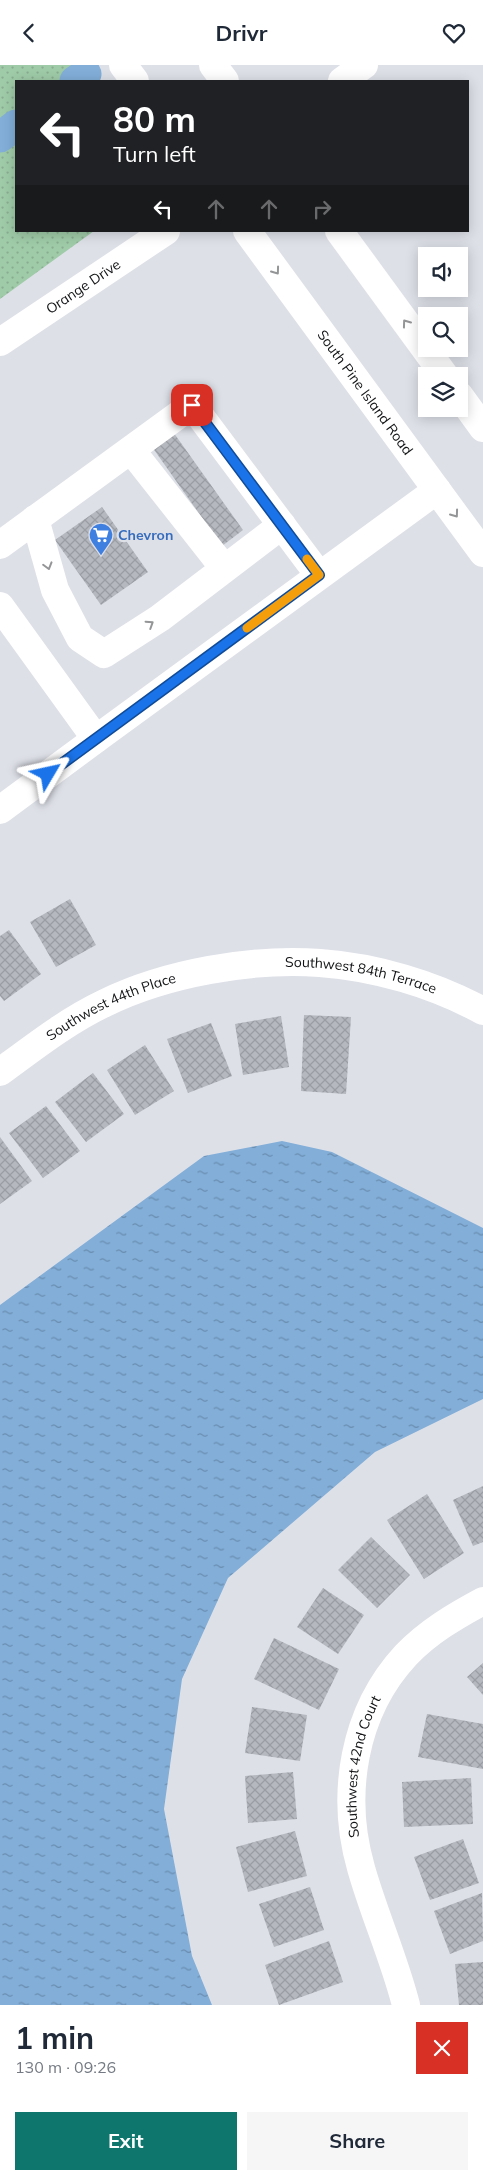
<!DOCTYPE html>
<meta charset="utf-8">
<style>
:root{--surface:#fff;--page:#f6f6f7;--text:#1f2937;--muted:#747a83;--accent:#0f766e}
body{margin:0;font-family:Mulish,sans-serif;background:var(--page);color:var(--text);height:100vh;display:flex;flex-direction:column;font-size:19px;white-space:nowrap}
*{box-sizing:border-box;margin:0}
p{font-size:16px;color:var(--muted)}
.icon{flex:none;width:28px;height:28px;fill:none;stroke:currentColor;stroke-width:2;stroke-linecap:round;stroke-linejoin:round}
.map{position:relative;height:1940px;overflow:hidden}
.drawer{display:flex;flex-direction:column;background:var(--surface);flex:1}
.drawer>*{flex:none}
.banner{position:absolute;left:15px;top:15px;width:454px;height:152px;border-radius:0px;box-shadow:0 2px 12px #0003;background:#202124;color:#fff;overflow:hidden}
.controls{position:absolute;left:418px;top:182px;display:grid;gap:10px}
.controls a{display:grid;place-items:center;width:50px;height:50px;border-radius:0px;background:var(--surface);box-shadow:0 2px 12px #0003;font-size:25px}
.pin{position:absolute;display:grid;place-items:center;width:42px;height:42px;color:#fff;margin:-21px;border-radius:10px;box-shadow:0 2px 8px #0006}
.me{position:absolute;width:55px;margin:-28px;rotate:54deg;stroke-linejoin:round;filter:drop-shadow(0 0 4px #0008)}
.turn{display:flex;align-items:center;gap:18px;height:105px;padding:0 15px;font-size:22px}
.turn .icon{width:65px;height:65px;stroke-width:2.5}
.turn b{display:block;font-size:35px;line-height:42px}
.lanes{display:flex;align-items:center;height:48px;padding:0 15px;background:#0003;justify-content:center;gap:25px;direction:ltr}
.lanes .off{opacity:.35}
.round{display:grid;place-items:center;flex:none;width:52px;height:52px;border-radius:0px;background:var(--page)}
.head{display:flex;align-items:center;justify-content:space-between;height:85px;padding:0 15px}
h1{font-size:30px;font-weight:700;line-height:38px}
.cta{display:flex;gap:10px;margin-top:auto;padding:10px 15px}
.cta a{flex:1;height:58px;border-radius:0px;background:var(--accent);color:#fff;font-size:20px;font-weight:700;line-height:58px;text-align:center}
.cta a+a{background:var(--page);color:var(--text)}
header{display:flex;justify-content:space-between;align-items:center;height:65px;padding:0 15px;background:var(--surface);font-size:22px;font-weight:700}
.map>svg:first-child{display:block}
.park{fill:url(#park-dots)}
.water{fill:url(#water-ripples)}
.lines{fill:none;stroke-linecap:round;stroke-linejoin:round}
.canal{stroke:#82aed8;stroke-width:31}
.building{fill:url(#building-cross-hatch)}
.minor{stroke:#fff;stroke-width:28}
.major{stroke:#fff;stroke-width:28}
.oneway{stroke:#949596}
.route-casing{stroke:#114b97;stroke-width:12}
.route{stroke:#1a73e8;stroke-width:9}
.slow{stroke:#f59e0b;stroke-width:9}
.labels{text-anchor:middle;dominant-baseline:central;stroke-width:4.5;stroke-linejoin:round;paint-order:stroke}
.street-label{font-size:14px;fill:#121315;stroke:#dee0e8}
.shop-label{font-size:14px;font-weight:bold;fill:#366cbe;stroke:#dee0e8;text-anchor:start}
</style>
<header><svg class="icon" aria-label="back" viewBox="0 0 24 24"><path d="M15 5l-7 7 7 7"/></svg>Drivr<svg class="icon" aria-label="heart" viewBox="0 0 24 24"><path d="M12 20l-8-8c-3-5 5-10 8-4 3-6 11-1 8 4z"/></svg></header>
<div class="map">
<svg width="483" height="1940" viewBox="0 0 483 1940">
<defs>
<pattern id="park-dots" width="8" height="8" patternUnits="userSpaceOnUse" patternTransform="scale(1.25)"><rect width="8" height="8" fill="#9fcba8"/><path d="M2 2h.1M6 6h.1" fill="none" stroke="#88ad90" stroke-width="1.8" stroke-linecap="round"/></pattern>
<pattern id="water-ripples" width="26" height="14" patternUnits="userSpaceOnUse" patternTransform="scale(1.25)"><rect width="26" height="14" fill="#82aed8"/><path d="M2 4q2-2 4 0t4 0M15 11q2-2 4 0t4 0" fill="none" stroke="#698cae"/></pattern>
<pattern id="building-cross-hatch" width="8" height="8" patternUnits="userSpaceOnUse" patternTransform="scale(1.25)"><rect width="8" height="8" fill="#b6b8c0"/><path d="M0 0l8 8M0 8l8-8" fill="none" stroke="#9b9da4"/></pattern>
</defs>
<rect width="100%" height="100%" fill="#dee0e8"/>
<path class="park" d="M0,0H81L93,16H16V166H94L0,234Z"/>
<path class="water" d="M282,1076L332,1087L483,1163V1334L375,1387L228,1513L182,1614L164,1744L192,1891L212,1940H0V1240L204,1091Z"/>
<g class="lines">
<path class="canal" d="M75,16L86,9
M0,72L16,60"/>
</g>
<path class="building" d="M171,364L243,465L222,481L150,379Z
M102,442L148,507L101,540L55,475Z
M70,834L96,880L56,902L30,857Z
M9,865L41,909L4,936L0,931V871Z
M304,950L351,952L346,1029L301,1026Z
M281,951L289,1002L243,1010L235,959Z
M211,958L232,1011L188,1028L167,974Z
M145,980L174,1026L135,1050L107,1005Z
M93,1008L124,1049L86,1077L55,1037Z
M46,1041L80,1086L43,1113L9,1068Z
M0,1072L32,1116L0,1139Z
M483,1421V1477L473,1481L453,1435Z
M427,1429L464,1488L424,1514L387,1455Z
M371,1472L410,1510L377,1543L338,1505Z
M323,1523L364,1550L338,1589L297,1562Z
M274,1573L339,1604L319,1645L254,1614Z
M483,1598V1630L467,1612Z
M252,1642L307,1650L300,1696L245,1688Z
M427,1649L483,1659V1704L418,1692Z
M293,1707L297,1754L248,1758L245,1711Z
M471,1713L473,1759L404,1762L402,1717Z
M295,1766L307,1811L248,1827L236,1782Z
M463,1774L479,1818L430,1835L414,1792Z
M310,1822L324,1865L274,1882L259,1839Z
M482,1828L483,1876L450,1889L434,1846Z
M329,1876L343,1917L279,1940L265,1900Z
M483,1897V1940H459L455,1899Z"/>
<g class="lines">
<g class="minor">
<path d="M342,16L364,0"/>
<path id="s1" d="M0,277L166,166"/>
<path d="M131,385L224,503"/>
<path d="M35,454L55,525L80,573L104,589L160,553L282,460"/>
<path d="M0,480L192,340L319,510"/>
<path d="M0,541L96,674L437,425"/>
<path d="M0,745L96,674"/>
<path id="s2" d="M0,1007C34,982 67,956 105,938C166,908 252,893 320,898C375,902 434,919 483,946"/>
<path id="s3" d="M406,1940C394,1893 374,1849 361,1803C340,1730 353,1647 406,1590C428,1567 455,1551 483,1536"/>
</g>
<g class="major">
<path d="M123,0L135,16"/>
<path d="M213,0L225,16"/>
<path id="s4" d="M247,166L483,488"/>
<path d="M339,166L445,311"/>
<path d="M459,330L483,363"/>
</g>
</g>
<defs><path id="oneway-chevron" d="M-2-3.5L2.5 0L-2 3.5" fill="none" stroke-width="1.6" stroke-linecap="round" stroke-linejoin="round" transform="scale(1.25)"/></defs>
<g class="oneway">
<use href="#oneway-chevron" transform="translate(276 206) rotate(54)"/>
<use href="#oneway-chevron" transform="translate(406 258) rotate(-126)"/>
<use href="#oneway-chevron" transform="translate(455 449) rotate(54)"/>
<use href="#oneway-chevron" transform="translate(48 501) rotate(74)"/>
<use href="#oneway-chevron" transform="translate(150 559) rotate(-33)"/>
</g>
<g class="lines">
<defs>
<path id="route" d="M48,709L319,510L192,340"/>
</defs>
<use href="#route" class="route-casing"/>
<use href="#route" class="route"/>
<path class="slow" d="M247,563L319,510L307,494"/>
</g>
<defs>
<symbol id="supermarket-pin" viewBox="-11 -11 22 30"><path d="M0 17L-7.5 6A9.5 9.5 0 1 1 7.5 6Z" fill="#3f7fe0" stroke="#dee0e8"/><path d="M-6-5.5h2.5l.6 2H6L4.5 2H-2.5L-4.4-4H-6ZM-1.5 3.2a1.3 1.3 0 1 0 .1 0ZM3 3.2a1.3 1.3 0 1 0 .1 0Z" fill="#fff"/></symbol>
</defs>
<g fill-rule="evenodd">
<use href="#supermarket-pin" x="87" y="456" width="28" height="38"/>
</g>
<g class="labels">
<g class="street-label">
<text stroke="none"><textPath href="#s1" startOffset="100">Orange Drive</textPath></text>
<text stroke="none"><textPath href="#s4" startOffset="200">South Pine Island Road</textPath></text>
<text stroke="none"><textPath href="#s2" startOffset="389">Southwest 84th Terrace</textPath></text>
<text stroke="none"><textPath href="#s2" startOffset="130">Southwest 44th Place</textPath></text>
<text stroke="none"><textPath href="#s3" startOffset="248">Southwest 42nd Court</textPath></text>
</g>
<g class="shop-label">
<text x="118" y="470">Chevron</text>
</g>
</g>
</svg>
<div class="controls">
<a><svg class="icon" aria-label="sound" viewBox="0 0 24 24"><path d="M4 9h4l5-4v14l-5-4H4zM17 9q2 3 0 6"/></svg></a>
<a><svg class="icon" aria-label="search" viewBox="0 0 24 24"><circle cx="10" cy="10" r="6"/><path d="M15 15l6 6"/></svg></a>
<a><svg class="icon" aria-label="layers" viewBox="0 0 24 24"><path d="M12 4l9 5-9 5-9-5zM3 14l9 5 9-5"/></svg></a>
</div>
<div class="pin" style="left:192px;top:340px;background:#d93025"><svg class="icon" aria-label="arrive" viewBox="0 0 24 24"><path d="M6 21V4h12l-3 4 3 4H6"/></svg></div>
<svg class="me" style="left:48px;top:709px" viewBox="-20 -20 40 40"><path d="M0-17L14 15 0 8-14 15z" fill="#1a73e8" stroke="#fff" stroke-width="4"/></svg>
<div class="banner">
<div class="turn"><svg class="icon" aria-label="left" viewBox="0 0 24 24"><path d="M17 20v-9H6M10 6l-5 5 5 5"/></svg><div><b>80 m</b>Turn left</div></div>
<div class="lanes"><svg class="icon" aria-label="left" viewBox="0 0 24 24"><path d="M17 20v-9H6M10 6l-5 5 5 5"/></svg><svg class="icon off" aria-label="ahead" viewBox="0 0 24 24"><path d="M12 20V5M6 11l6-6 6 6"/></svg><svg class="icon off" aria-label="ahead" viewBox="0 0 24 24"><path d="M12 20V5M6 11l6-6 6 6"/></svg><svg class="icon off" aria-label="right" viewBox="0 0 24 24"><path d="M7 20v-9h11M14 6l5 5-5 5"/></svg></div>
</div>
</div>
<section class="drawer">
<div class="head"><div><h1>1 min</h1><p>130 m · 09:26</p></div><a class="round" style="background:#d93025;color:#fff"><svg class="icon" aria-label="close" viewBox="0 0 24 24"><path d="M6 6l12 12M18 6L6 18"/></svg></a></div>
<div class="cta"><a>Exit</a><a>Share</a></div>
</section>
